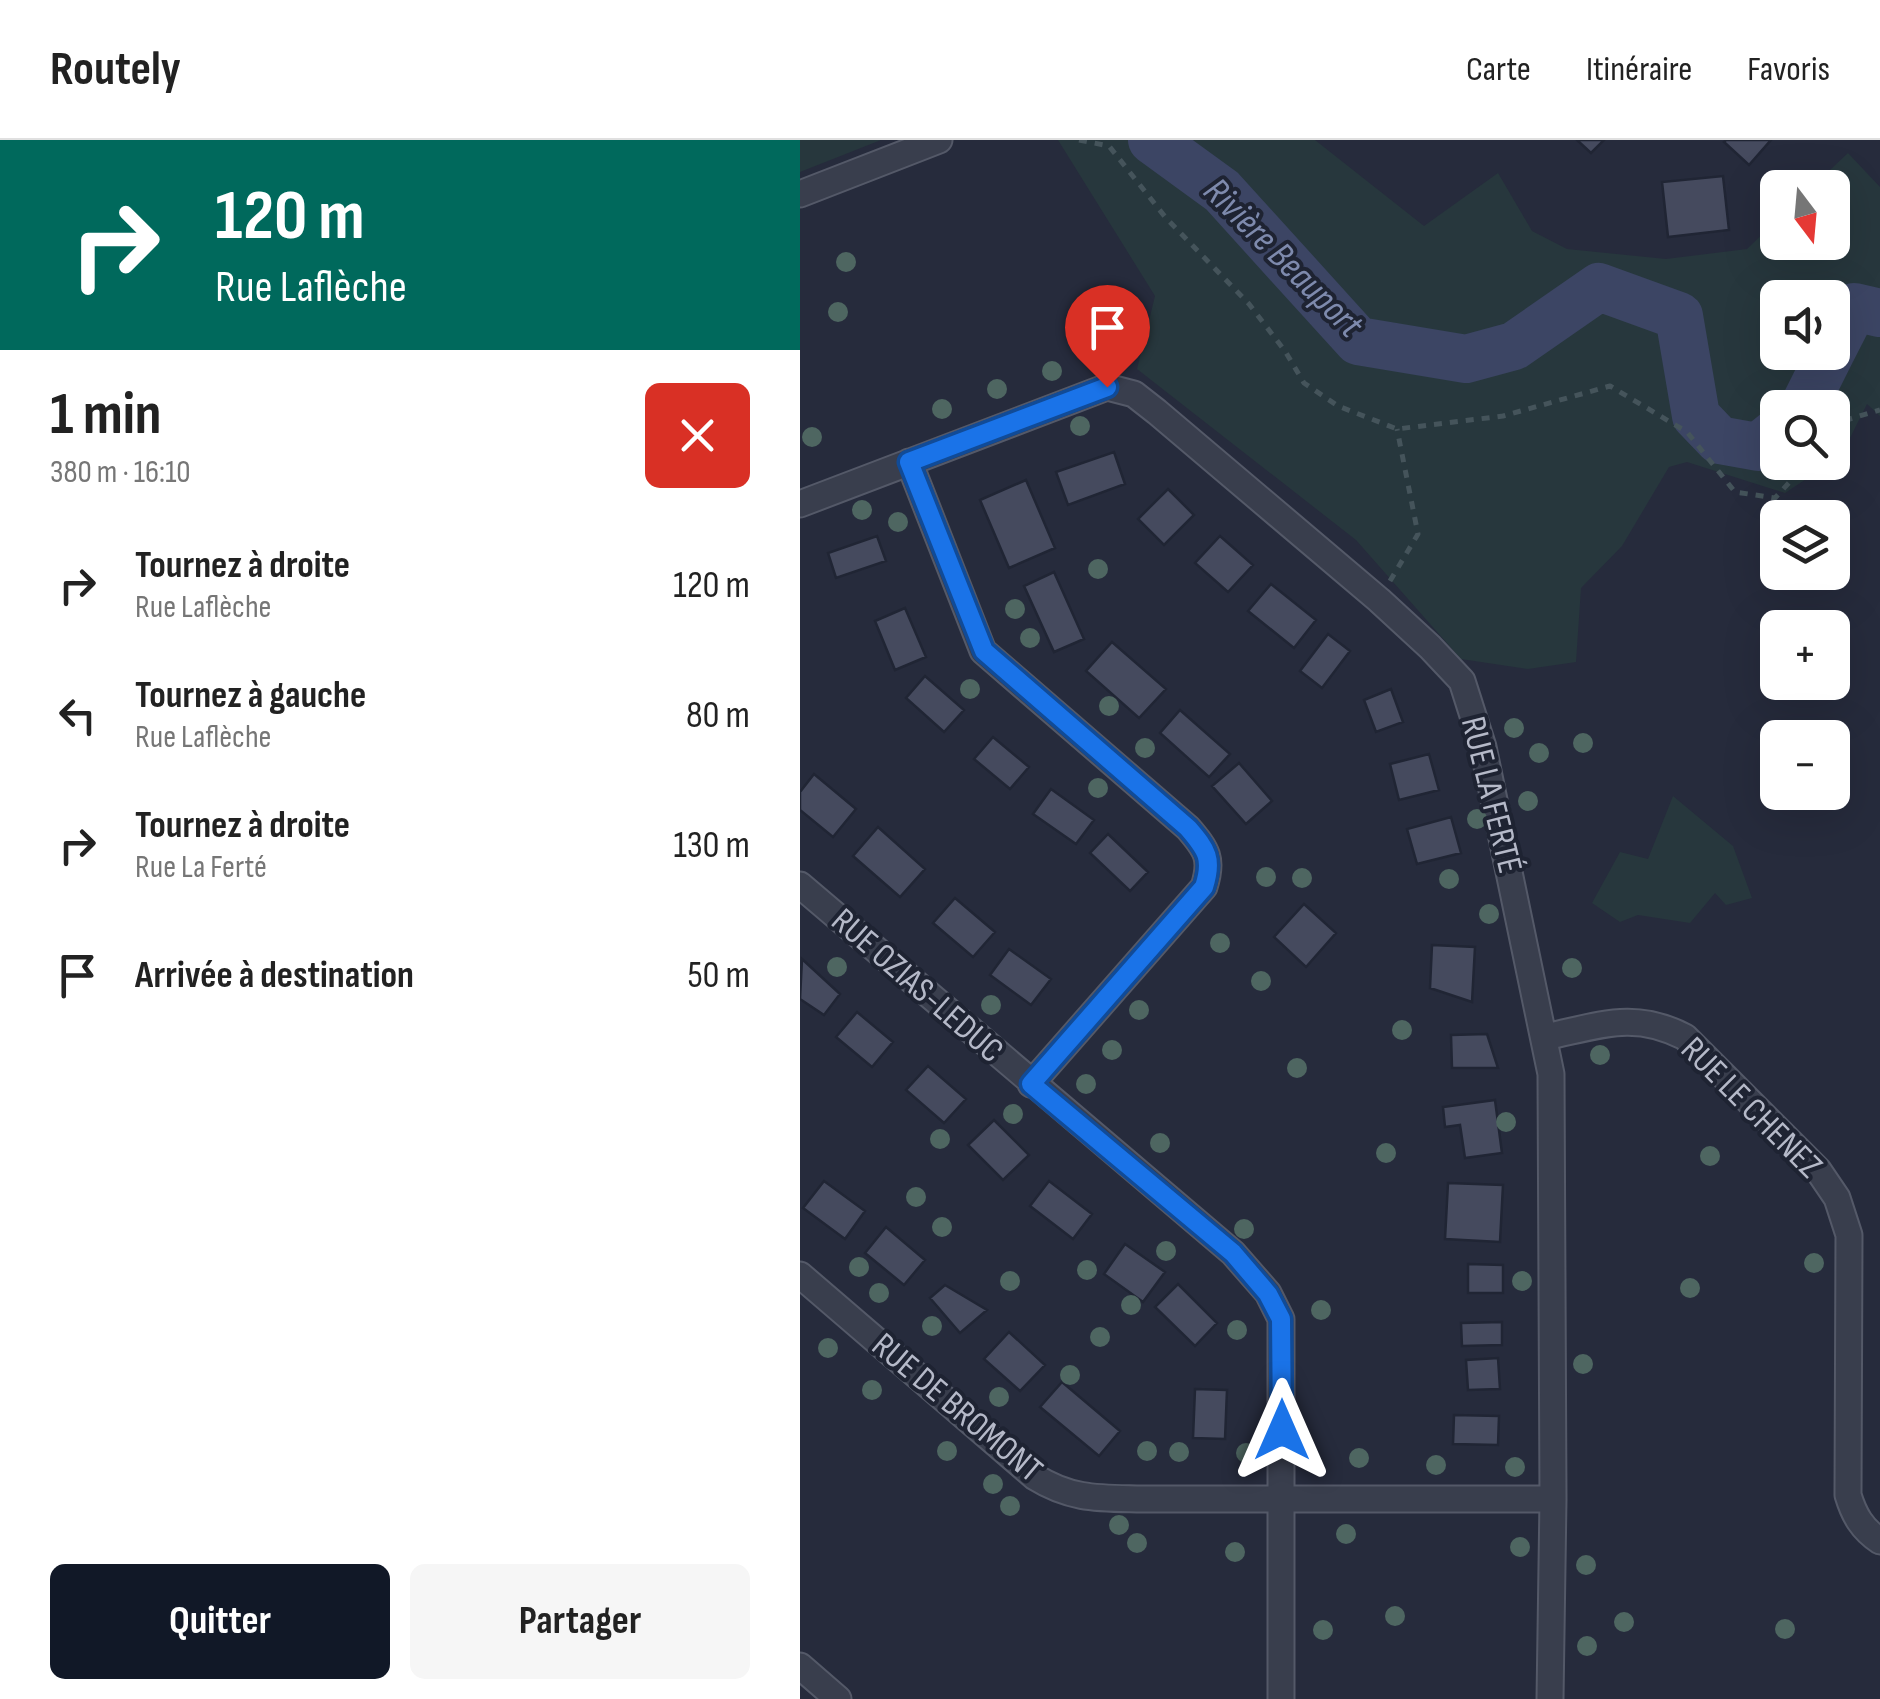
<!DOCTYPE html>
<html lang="fr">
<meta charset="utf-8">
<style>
:root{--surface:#fff;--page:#f6f6f6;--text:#222;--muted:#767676;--line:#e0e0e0;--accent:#111827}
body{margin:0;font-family:"Sofia Sans Condensed",sans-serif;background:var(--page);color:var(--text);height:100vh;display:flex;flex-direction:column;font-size:38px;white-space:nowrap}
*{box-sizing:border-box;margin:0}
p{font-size:32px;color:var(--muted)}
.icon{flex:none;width:55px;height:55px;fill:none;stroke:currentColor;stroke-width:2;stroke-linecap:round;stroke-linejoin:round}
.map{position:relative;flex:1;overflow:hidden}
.panel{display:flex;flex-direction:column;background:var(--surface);width:800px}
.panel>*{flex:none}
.top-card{background:#00695c;color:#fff;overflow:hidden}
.needle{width:65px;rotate:164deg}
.buttons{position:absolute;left:960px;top:30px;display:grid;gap:20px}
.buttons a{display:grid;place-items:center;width:90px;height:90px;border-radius:15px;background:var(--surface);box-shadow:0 10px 40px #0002;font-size:50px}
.pin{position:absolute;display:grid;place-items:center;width:85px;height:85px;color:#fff;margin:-102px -42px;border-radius:50% 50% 50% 0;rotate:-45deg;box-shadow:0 0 10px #0007}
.pin .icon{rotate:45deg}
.me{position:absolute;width:110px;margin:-55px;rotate:0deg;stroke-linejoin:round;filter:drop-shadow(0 0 8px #0008)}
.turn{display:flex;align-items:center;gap:35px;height:210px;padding:0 50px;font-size:45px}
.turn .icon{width:130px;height:130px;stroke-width:2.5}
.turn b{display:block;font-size:70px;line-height:85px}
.round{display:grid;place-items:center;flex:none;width:105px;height:105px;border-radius:15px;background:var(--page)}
.head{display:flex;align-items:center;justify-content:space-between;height:170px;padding:0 50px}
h1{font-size:60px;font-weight:700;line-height:75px}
.cta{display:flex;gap:20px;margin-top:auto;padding:20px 50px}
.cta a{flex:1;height:115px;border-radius:15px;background:var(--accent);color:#fff;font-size:40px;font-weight:700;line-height:115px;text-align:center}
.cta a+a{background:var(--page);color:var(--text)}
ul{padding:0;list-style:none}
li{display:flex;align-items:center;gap:30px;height:130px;padding:0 50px}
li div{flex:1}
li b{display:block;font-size:38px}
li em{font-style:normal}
header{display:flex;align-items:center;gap:60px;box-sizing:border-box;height:140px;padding:0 50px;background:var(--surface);border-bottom:2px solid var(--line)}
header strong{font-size:48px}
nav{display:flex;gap:55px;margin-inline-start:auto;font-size:35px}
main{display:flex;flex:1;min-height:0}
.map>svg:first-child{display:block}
.green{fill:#27373d;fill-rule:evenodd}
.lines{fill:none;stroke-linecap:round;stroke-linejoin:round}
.river{stroke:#3c4564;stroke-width:48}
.building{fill:#454a5e;stroke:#202534;stroke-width:2.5}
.street-casing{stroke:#545968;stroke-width:29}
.path{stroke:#45545b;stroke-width:5;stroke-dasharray:8 8;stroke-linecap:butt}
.street{stroke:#393e4d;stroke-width:25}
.tree{fill:#4e6661}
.route-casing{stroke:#114b97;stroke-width:25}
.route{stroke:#1a73e8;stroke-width:18}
.labels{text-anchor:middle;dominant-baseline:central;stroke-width:8;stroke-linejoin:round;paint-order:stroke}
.street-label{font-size:35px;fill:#b5b9c8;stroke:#1e2332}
.water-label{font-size:38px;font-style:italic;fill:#7e8aad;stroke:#1e2332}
</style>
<header>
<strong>Routely</strong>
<nav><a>Carte</a><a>Itinéraire</a><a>Favoris</a></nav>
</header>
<main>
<section class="panel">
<div class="top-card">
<div class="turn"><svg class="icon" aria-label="right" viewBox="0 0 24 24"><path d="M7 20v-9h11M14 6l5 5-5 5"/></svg><div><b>120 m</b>Rue Laflèche</div></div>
</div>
<div class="head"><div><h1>1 min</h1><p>380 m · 16:10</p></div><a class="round" style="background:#d93025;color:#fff"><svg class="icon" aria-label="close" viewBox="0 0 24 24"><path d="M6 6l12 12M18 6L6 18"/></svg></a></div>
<ul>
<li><svg class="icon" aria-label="right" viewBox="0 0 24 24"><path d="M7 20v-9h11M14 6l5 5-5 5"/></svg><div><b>Tournez à droite</b><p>Rue Laflèche</p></div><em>120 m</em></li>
<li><svg class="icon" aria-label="left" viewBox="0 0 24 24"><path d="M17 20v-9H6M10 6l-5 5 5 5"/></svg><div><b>Tournez à gauche</b><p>Rue Laflèche</p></div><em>80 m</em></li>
<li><svg class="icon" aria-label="right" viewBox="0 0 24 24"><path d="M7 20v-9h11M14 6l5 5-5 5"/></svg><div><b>Tournez à droite</b><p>Rue La Ferté</p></div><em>130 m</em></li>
<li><svg class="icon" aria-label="arrive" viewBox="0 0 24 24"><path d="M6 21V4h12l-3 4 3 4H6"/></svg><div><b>Arrivée à destination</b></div><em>50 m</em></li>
</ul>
<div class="cta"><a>Quitter</a><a>Partager</a></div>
</section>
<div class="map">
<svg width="1080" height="1559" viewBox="0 0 1080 1559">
<rect width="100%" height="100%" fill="#262b3c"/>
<path class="green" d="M0,0H81L0,32Z
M258,0H515L624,86L698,33L732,91L767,109L866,119L947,109L977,80L978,102H1032V48L1012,47L1048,13L1080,47V276L1067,264L1040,318L1032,322V268H978V322H1032L985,353L887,322L869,327L822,406L781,448L776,522L728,529L661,519L556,400L337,229L355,156ZM978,158H1032V212H978Z
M873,656L933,706L952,758L926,765L915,753L890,783L838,775L820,782L792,763L820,712L848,719Z"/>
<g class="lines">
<path class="river" d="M352,0L422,51L558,201L666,219L714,206L799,147L879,176L896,276L919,300L958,307L978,291
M1032,210L1054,167L1080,173
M1003,268L1031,212"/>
</g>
<path class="building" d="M777,0H804L791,13Z
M926,0H971L949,25L924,2Z
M923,36L929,90L868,97L862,42Z
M314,312L325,344L268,365L256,332Z
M226,340L255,408L209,428L180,360Z
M368,349L394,375L364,405L338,379Z
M77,396L86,421L36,438L28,413Z
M420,396L453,425L428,452L395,423Z
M254,432L284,499L254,512L224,446Z
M471,444L516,480L494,508L448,471Z
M105,468L126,517L95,530L75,481Z
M528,494L550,511L522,548L500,531Z
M312,502L366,549L339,578L286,531Z
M125,536L164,570L144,592L106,558Z
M591,549L603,582L576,592L564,560Z
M380,570L430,614L409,637L360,593Z
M193,597L229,627L210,649L174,619Z
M629,614L639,650L599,660L590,624Z
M439,623L472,661L446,684L412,646Z
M14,634L56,669L33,697L0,670V652Z
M251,649L294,680L276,704L233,674Z
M651,677L661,713L617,724L607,689Z
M78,687L125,729L100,757L53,716Z
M308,694L348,732L330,751L290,713Z
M155,758L195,792L173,817L133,783Z
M504,764L536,793L506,827L474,797Z
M632,805L675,807L672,862L630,848Z
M209,809L251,839L231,865L190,835Z
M2,819L40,854L24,875L0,859Z
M57,872L93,902L72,927L36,897Z
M687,894L698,928H652L651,895Z
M128,926L166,959L144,983L106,950Z
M695,960L702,1013L665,1018L660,985L645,987L643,967Z
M194,980L229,1015L203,1040L168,1005Z
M24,1041L65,1071L45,1099L3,1068Z
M249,1041L292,1074L273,1099L230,1066Z
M648,1043L703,1045L700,1102L645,1099Z
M86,1087L125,1120L104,1145L65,1113Z
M325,1104L365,1132L343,1162L304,1134Z
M668,1124L703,1125V1153H668Z
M378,1144L417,1183L395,1206L355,1167Z
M145,1145L187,1170L160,1193L130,1158Z
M702,1182V1205L662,1206L661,1183Z
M209,1192L245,1225L220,1251L184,1219Z
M698,1218L700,1249L668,1250L666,1220Z
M262,1242L320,1291L299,1316L240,1267Z
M395,1249L427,1250L425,1299L393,1298Z
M654,1275L699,1276L698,1305L653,1304Z"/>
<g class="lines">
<defs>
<path id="street" d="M0,54L139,0
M109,322L183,511L388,688C407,710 413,719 404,747L231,944
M0,364L307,247L334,254L357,272L579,460L630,507L662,541L683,607L751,934L753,1359L750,1559
M0,745L433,1113L468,1153L481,1179V1559
M745,897C799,886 833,870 885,897L1018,1030L1037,1058L1049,1095L1048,1355C1054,1375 1062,1389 1080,1401
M0,1135L235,1337C272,1360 300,1358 342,1359H753
M0,1526L38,1559"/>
</defs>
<use href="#street" class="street-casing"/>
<path class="path" d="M279,0L309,6L366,78L449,164L485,211L504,243L538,266L597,289L703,276L810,246L887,292L935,352L975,358L1008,322
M1032,289L1036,283L1080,270
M590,441L618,394L597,289"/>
<use href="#street" class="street"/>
</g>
<g class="tree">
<circle cx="46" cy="122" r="10"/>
<circle cx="38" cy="172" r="10"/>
<circle cx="252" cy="231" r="10"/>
<circle cx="197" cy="249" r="10"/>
<circle cx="142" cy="269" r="10"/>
<circle cx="280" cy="286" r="10"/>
<circle cx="12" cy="297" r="10"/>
<circle cx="62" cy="370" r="10"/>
<circle cx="98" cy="382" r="10"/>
<circle cx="298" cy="429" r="10"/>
<circle cx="215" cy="469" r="10"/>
<circle cx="230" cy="498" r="10"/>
<circle cx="170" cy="549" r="10"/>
<circle cx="309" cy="566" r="10"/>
<circle cx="714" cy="588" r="10"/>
<circle cx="783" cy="603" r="10"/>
<circle cx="345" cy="608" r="10"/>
<circle cx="739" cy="613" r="10"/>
<circle cx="298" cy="648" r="10"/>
<circle cx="728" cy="661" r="10"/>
<circle cx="677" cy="679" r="10"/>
<circle cx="466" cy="737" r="10"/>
<circle cx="502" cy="738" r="10"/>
<circle cx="649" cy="739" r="10"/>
<circle cx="689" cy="774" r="10"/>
<circle cx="420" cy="803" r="10"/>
<circle cx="37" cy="827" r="10"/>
<circle cx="772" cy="828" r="10"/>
<circle cx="461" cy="841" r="10"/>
<circle cx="191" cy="865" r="10"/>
<circle cx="339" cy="870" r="10"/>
<circle cx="602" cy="890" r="10"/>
<circle cx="312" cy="910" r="10"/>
<circle cx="800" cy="915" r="10"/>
<circle cx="497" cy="928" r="10"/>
<circle cx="286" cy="944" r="10"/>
<circle cx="213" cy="974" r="10"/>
<circle cx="706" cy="982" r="10"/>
<circle cx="140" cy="999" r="10"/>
<circle cx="360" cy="1003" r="10"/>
<circle cx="586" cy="1013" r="10"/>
<circle cx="910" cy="1016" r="10"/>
<circle cx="116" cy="1057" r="10"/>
<circle cx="142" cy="1087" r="10"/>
<circle cx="444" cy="1089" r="10"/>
<circle cx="366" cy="1111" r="10"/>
<circle cx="1014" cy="1123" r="10"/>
<circle cx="59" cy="1127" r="10"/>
<circle cx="287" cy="1130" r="10"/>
<circle cx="210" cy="1141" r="10"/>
<circle cx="722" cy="1141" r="10"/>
<circle cx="890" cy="1148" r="10"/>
<circle cx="79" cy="1153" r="10"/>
<circle cx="331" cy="1165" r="10"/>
<circle cx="521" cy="1170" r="10"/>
<circle cx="132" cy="1186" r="10"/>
<circle cx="437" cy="1190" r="10"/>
<circle cx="300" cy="1197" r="10"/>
<circle cx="28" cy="1208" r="10"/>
<circle cx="783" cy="1224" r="10"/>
<circle cx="270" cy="1235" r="10"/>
<circle cx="72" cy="1250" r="10"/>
<circle cx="199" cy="1257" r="10"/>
<circle cx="147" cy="1311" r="10"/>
<circle cx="347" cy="1311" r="10"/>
<circle cx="379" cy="1312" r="10"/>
<circle cx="446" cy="1313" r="10"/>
<circle cx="559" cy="1318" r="10"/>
<circle cx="636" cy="1325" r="10"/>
<circle cx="715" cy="1327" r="10"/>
<circle cx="193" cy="1344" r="10"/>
<circle cx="210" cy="1366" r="10"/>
<circle cx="319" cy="1385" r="10"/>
<circle cx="546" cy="1394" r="10"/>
<circle cx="337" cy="1403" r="10"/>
<circle cx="720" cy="1407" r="10"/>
<circle cx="435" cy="1412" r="10"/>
<circle cx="786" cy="1425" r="10"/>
<circle cx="595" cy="1476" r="10"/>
<circle cx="824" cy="1482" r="10"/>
<circle cx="985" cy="1489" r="10"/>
<circle cx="523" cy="1490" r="10"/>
<circle cx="787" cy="1506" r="10"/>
</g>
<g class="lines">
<defs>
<path id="route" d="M307,247L109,322L184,511L388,688C407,710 413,719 404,747L231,944L433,1113L468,1154L481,1179L482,1290"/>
</defs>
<use href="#route" class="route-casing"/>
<use href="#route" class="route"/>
</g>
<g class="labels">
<g class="street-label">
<text transform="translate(691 655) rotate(76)">RUE LA FERTÉ</text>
<text transform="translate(117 846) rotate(41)">RUE OZIAS-LEDUC</text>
<text transform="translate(951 968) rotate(45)">RUE LE CHENEZ</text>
<text transform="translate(157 1268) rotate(40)">RUE DE BROMONT</text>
</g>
<g class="water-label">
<text transform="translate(483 118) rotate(45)">Rivière Beauport</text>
</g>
</g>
</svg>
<div class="buttons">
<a><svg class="needle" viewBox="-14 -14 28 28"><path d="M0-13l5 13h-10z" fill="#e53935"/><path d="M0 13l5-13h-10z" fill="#767676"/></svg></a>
<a><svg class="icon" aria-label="sound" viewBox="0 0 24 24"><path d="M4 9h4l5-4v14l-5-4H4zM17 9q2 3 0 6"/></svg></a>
<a><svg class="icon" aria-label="search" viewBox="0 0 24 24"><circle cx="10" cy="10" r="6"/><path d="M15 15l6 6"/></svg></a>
<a><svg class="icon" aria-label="layers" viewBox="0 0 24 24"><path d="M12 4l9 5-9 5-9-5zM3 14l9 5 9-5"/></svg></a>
<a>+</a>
<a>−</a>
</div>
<div class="pin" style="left:307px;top:247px;background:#d93025"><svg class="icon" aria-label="arrive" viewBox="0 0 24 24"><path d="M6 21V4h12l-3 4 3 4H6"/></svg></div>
<svg class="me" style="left:482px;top:1290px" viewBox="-20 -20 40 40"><path d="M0-17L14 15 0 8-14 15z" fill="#1a73e8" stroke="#fff" stroke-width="4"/></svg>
</div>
</main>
